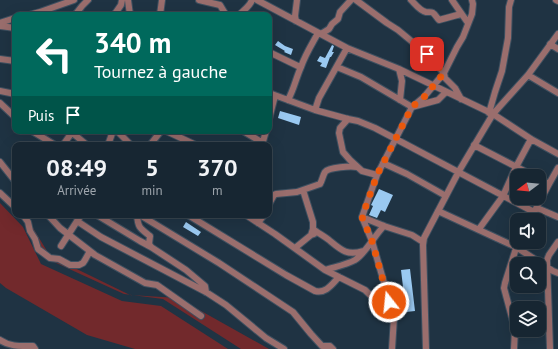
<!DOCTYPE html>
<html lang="fr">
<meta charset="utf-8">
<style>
:root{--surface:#172632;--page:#202e3a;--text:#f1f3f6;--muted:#9ea5ac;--line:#36434d}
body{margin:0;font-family:"PT Sans",sans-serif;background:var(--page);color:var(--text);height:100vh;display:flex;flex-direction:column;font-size:15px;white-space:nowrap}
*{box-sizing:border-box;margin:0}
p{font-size:13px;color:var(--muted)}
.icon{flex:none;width:22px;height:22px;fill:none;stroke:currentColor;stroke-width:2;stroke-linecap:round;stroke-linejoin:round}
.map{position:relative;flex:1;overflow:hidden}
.drawer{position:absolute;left:12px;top:142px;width:260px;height:76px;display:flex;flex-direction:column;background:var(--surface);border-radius:8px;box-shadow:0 4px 16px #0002,0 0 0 1px var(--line)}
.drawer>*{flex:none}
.guide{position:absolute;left:12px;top:12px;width:260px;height:122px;border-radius:8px;box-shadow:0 4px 16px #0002,0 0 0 1px var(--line);background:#00695c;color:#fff;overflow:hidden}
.needle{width:26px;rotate:254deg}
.tools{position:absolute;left:510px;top:169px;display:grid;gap:8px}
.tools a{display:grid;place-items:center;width:36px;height:36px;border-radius:8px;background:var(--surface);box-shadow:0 4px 16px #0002,0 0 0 1px var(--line);font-size:20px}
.pin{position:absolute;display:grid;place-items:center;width:34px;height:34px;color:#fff;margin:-17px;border-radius:8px;box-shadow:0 2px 6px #0006}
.me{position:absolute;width:44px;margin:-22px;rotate:344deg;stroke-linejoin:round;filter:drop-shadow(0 0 3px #0008)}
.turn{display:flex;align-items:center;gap:14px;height:84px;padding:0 16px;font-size:18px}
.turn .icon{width:52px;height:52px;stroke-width:2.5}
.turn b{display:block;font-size:28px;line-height:34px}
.then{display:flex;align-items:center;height:38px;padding:0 16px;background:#0003;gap:8px;font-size:15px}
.eta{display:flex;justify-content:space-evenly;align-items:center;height:68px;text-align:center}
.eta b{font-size:24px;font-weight:700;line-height:28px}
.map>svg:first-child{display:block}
.green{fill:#72292c}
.building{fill:#9ac9f1}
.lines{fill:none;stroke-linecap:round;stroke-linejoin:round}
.minor-casing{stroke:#3e5060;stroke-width:8}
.minor{stroke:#9a6e6d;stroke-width:6}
.route{stroke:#ea580c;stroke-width:7;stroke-dasharray:0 12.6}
</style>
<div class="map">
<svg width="558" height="349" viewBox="0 0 558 349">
<rect width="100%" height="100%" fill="#1f3343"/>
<path class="green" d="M0,203L23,227L41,264L122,301L161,306L228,349H135L87,335L6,288L0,283Z
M20,215H25L27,218L50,256L130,295L178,298L269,349H241L163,299L124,294L43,257L25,221Z"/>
<path class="building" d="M278,41L285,46L293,49L291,55L284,52L285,51L275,45Z
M332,45L334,46L332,52H334L331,57H330L326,68L320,66L322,63L317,61L320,56L325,58Z
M280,111L301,117L299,125L278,118Z
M379,189L393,195L385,212L381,210L377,218L369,215L373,206L371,205Z
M186,222L201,232L198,236L183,227Z
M410,269L415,311L406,312L401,270Z"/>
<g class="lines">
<defs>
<path id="minor" d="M128,0L130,15
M199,0L220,5L226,15
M257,0L347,48L399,69L493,114L531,139L558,154
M356,0L387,23L398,30L427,54L444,73L445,78L455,88L461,99
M411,0C415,4 420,11 426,12C427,12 432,12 433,13C435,14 437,18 439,20L461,14
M452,0L468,23
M556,0L558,1
M29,15L40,12L74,0
M75,15L82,6L88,0
M114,15L121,5L122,0
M160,15L162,0
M239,15C244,10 250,6 252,0
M296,21L295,16L297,0
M0,23L15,18
M0,26L15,28
M321,34L329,29L332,24L338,19L340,12L351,0
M550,44L558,49
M269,52L300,67
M0,59L15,61
M337,67L361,77L412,107L438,100L446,92
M399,69L402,81L400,100
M528,75L558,93
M0,91L15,94
M269,93L315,110L348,119L358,121L375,128L534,212
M288,100C294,89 296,78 301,67C305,55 312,44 318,33
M0,103L15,117
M315,110L319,98L347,48
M489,113L495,92L502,71L508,38L509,7L511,0
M269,119L275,96
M348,119L340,128L339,133L343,152L350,160L362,171L377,175
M32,131L55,145
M70,131L87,145
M117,131L131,145
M166,131L196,145
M243,131L263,143
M63,145L73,131
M108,145L113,131
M150,145L161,131
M262,145L266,131
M474,145L534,176
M0,162L15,181
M383,163L407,174L446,196
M539,179L549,184
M303,190L313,222V229L311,235
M0,193L15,207
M269,204L274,195L276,194L297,192L320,184C322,181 323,175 325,172C329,167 351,166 357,167
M537,208L558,217
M438,211L516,247L553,271L558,273
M23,215L28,222L30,231L35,239L38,249L50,258L59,259L70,265H79L83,263L85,260L90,251
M48,215L60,228L95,255L145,283L157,285L201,316
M97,215L140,241L151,247
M137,215C138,228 140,228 150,236L149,244L151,247L186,270L205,286L206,292
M140,215L219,263L293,312L311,334L322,346H330L333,349
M188,215L286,275L315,291C326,294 332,284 339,277
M246,215L275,234L325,270L365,290L393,317
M362,217L384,226L412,235L423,242
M530,220L549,184L558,168
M77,221L101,237L206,292L226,305L266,338L284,349
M258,223L264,215
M313,229C318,233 324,236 329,240C341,250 347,256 363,251
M479,229L503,196L516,167L531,139
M61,246L81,215
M295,248L311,235L314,234
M325,270C334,267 346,265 355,260C366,253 374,236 384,226
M0,340C10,347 21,346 33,346L35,349
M392,349L394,317L372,241L362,217L377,175L412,107L424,97L444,73L457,47L463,37L472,14L473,4L472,0
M426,349L423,245L424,238L459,171L493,114L528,75L558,34
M514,349L515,329L504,288L505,283L518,242
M550,349L547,260L549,255L558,242"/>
</defs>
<use href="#minor" class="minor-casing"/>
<use href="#minor" class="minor"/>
</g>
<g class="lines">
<path class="route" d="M389,302L372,241L362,217L377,175L412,107L424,97L444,73L427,54"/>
</g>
</svg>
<div class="tools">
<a><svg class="needle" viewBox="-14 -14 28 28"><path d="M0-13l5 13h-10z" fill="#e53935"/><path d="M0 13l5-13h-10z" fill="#9ea5ac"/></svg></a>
<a><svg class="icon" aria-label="sound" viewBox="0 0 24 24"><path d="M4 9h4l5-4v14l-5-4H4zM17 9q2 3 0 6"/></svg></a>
<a><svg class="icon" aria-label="search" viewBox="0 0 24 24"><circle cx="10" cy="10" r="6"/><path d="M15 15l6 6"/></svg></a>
<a><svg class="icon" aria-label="layers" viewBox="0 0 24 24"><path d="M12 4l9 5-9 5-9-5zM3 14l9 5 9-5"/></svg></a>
</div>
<div class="pin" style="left:427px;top:54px;background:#d93025"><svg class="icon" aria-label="arrive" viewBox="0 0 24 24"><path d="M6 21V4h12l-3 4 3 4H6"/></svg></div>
<svg class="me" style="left:389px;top:302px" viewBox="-20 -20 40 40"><circle r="17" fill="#ea580c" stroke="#fff" stroke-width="3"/><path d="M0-11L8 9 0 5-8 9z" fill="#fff"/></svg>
<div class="guide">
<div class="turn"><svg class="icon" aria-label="left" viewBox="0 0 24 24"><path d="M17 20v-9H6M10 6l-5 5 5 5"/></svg><div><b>340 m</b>Tournez à gauche</div></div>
<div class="then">Puis<svg class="icon" aria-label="arrive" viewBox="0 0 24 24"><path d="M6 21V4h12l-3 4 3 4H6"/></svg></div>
</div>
<section class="drawer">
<div class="eta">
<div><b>08:49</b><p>Arrivée</p></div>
<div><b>5</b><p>min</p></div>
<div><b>370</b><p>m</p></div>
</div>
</section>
</div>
